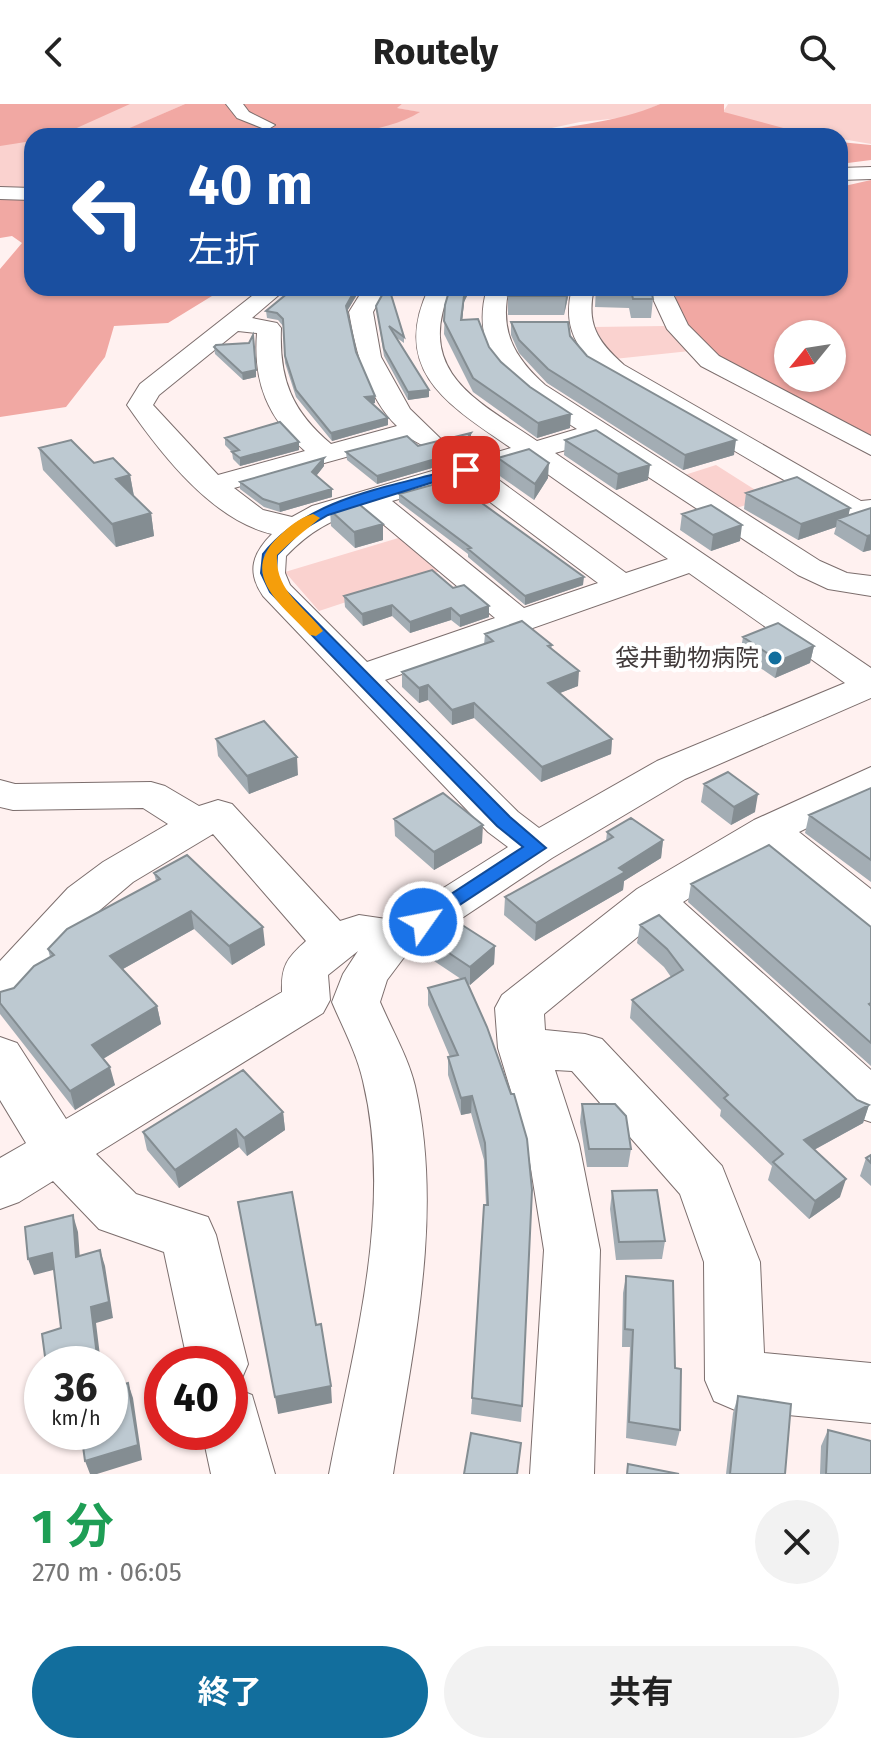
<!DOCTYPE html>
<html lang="ja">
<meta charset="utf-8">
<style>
:root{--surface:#fff;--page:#f2f2f2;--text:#222;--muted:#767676;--accent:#126e9d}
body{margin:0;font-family:"Fira Sans","Noto Sans JP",sans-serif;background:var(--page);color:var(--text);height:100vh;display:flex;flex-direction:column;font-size:30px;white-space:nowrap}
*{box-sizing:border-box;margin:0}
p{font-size:26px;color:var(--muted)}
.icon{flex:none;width:44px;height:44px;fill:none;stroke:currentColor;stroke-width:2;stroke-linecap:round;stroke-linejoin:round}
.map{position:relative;height:1370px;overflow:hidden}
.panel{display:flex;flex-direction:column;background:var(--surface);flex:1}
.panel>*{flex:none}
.top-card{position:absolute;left:24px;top:24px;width:824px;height:168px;border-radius:24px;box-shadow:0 2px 6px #0004;background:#1a4fa0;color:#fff;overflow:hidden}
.needle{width:52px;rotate:240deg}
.tools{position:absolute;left:774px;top:216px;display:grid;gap:16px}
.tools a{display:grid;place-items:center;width:72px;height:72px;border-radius:50%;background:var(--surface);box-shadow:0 2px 6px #0004;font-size:40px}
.speed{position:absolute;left:24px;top:1242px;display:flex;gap:16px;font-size:40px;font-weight:700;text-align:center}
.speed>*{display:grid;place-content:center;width:104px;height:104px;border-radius:50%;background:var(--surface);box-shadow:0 2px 6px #0004;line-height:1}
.speed small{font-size:20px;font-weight:400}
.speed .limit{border:12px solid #d22;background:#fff;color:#111}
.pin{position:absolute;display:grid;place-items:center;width:68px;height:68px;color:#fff;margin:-34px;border-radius:16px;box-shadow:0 4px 12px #0006}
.me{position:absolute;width:88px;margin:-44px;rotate:57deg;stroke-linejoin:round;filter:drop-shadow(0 0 6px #0008)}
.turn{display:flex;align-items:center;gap:28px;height:168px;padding:0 32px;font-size:36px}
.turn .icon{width:104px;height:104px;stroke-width:2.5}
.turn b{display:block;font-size:56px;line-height:68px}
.round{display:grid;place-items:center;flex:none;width:84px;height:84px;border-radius:42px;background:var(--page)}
.headline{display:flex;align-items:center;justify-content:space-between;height:136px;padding:0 32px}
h1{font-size:48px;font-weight:700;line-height:60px;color:#1e9e55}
.primary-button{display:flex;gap:16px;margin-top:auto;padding:16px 32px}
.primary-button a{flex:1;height:92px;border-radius:48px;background:var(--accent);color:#fff;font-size:32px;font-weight:700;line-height:92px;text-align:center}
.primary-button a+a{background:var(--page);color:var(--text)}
header{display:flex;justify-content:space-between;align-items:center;height:104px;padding:0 32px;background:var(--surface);font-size:36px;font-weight:700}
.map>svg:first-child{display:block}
.green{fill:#fad2cf}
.forest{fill:#f1a8a3;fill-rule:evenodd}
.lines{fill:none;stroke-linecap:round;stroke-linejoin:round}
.minor-casing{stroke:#7c6e6d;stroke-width:2}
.minor{fill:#fff;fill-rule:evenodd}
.wall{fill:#a3adb4}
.shaded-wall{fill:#848d92}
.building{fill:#bdc9d1;stroke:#848d92;stroke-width:2}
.route{fill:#1a73e8;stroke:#114b97;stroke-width:2}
.slow{fill:#f59e0b}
.poi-dot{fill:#126e9d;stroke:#fff;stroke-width:3}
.labels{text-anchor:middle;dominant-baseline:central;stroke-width:8;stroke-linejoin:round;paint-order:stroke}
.poi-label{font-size:24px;fill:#413a3a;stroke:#fff;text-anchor:end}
</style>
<header><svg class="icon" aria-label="back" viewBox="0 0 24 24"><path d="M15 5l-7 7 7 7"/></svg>Routely<svg class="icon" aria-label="search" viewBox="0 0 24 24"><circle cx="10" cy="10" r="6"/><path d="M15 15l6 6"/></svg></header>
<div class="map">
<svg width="871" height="1370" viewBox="0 0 871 1370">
<rect width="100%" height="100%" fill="#fff1f0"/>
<path class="green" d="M0,0H185L126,26L122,32H32V93L0,95Z
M402,0H660L631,13L580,18L514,32H332L419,8L396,4Z
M728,0H871V40L767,22L723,8Z
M664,222L690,247L614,255L594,223Z
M716,361L768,394L724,408L672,375Z
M405,432L446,465L319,507L285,468Z"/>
<path class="forest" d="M0,0H130L59,32H32V37L0,42Z
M185,0H402L397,4L420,8C357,47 199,32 122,32L125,26Z
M660,0H724V8L813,32H514C562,22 615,20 660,0Z
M840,38L871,41V56L840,60Z
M871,76V335C822,310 712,264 684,219C678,210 677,195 673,184H840V83ZM788,230H832V274H788Z
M32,93V184H225L168,219L114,222L105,253L66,303L0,313V165L22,139L12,132L0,134V95Z"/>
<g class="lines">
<defs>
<path id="minor" d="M226,0H243L249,8L275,21L267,26L237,14Z
M871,63V75L840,76V64Z
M0,83L32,84V96L0,95Z
M262,184H287L252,214L277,219L281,224C279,276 292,307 331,340L397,322C367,293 356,248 349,208L364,184H386L373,208L381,253L410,305L443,337L439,343L429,345L411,335L234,384L263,406L292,413L312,402L511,344C450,302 389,267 429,184H451C414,268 476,296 537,337L577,325C523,290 466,258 487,184H509C499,227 514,253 545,281L820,457L847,469L871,472V492L828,485L798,471L595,338L555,349L871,564V594L685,675L552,754L405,852L387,876L380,898C392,926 408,953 415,982C444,1111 413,1243 393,1370H329C353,1244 394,1106 363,977C357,950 343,924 332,898L343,870L358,847L328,871L330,896L323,909L96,1050L136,1090L208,1113L216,1131L248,1260L239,1281L232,1283L252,1291L275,1370H211L202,1328H230V1260H188L164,1148L99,1125L53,1077L19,1098L0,1105V1054L26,1039L0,996V933L17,939L66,1015L282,888C281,862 287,854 306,837L213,730L133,778L100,806L17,900L0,905V857L68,784L103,758L168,720L143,704L13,706L0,703V676L15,680L151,678L165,682L199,702L218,696L232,700L340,817L359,811L393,816L508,743L488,728L263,492C246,467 253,449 272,430C212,416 161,350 127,301L140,280ZM238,227L257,229C253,279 268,314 305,347L218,371L153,301L159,291ZM529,357L668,455L626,469L489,369ZM462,377L598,479L524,504L392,397ZM365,405L495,514L367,558L290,481L285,469L286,452C310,427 332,415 365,405ZM689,469L845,579L657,657L539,724L518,708L385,576Z
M572,184H594C586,220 597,237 624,261L861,397L871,396V414L845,412L606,271C577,246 562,224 572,184Z
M648,184H670L688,221L719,252L871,332V351L701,262L667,225Z
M871,663V692L799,728L871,785V825L855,820L767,746L683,798L871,966V1018L853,1012L652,821L544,910L545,926L585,930L602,935L722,1062L760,1158L764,1249L871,1259V1319L735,1306L714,1297L705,1276L704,1158L680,1090L572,967L555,966L579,1040L600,1146L594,1370H530L544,1146L527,1040L498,944L495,904L502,891L637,785L754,716Z"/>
</defs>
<use href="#minor" class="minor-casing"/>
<use href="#minor" class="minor"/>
</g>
<path class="wall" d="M361,184L347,207L356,248L375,292V299L373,300L388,314V321L332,337L296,293L285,259L283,222L278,216L267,214L266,207Z
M450,184H471L464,198L462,216L489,243L501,258L570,324L537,334L473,288L444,230L445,201Z
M570,184L564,211H508V192Z
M596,184H651L653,195L651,214H631L629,204L595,203Z
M376,202L404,233V239L397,234L429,293L408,296L384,252Z
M511,218L570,232L587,252L734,351L683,366L547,279L519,249L511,231Z
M253,231L256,273L243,276L215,250L214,243L249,239Z
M225,334L299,346L240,362L233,355L232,348L225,341Z
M471,336L456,357L377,380L347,356L346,348Z
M565,336L648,376L616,386L564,351Z
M39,344L94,359L130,371L134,392L151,409L154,432L116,443L43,366Z
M498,354L548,374L534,396L497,370Z
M324,362L316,372L332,393L280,408L264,403L240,385V378Z
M746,389L850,404L848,411L871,404V446L863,448L834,430L836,423L798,436L744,405Z
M399,390L583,481L525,501L468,453V450L399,398Z
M330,406L383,436L355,444L331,422Z
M682,410L740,437L711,447L680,426Z
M432,466L489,513L460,523L451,516L410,529L392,512L363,522L345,503L344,492Z
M485,530L552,541L551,545L578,582L560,589L612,635L611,650L541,678L474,614L452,621L428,596L419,599L402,583V568L484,541Z
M743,533L814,542L810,559L775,574L740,550Z
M216,635L298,671L249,690L218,652Z
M704,680L755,708L731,721L701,698Z
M871,684V778L805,729L809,711Z
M394,715L482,739L434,766L395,732Z
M607,728L663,736L661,754L624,777L623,786L535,837L504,811L505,793L606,737Z
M154,769L265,841L232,861L194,825L123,865L157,902L161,920L103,955L115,981L75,1006L0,910V888L14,884L50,853L48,845L156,777Z
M691,780L871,823V962L688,798Z
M640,821L857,996L869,1001L863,1019L814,1046L840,1093L809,1115L768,1076L772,1062L720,1012L721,1006L630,914L632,896L671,873L664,863L637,839Z
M434,839L495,842L494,860L470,881L467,879L522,1302L521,1318L471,1310L486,1101L484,1056L471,1009L461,1011L448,971V953H450L428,901V884L461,875L434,857Z
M582,1000L631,1045L628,1063H587L580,1018Z
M283,1008L285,1026L247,1052L239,1043L179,1084L147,1046L143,1028Z
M871,1051V1082L860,1072L866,1054Z
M612,1087L665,1137L662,1155L616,1156L610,1105Z
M626,1172L675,1264L680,1326L676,1342L626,1334L630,1243H622L623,1189Z
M738,1292L785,1370H726L733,1309Z
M828,1326L871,1370H820L821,1342Z"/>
<path class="shaded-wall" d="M356,184H361L346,209V202Z
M465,184H471L464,198L461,229V216Z
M567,184H570L564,211L566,192Z
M256,266V273L243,276L242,269Z
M429,286V293L408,296V288Z
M375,292V299L366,300L365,293Z
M571,310L570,324L537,334L538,319Z
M388,314V321L332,337L331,329Z
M471,329V336L456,357L377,380V372Z
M736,336L734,351L683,366L685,351Z
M299,338V346L240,362V354Z
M324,354V362L313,376L312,368Z
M549,359L548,374L534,396L535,380Z
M650,361L648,376L616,386L618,370Z
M130,371L134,393L116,375Z
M332,385V393L280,408L279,400Z
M850,404L847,419L837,415L836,423L798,436L801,420Z
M151,409L154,432L116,443L112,420Z
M383,420V436L355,444L354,428Z
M742,421L740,437L711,447L713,431Z
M871,431V446L863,448L867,432Z
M584,473L583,481L525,501V492Z
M392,501V512L363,522L362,510Z
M489,502V513L460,523V512Z
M451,504V516L410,529V518Z
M814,542L810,559L775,574L779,557Z
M579,567L578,582L547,594L548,579Z
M428,581V596L419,599V584Z
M474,599V614L452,621V606Z
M612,635L611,650L541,678L542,663Z
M297,653L298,671L249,690L247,672Z
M758,690L755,708L731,721L734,703Z
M483,721L482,739L434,766V748Z
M663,736L661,754L624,777L623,786L535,837L536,819Z
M191,807L194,825L114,870L110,852Z
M263,823L265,841L232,861L229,842Z
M495,842L494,860L470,881V863Z
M157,902L161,920L96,959L92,941Z
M110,963L115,981L75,1006L70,987Z
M472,992L471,1009L461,1011V994Z
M869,1001L863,1019L799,1054L804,1036Z
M283,1008L285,1026L247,1052L244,1034Z
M236,1025L239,1043L179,1084L175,1066Z
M846,1075L840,1093L809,1115L815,1097Z
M73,1111L78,1128L81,1169L76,1153Z
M100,1146L105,1162L113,1214L96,1219L101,1260H98L91,1203Z
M52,1149L57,1165L34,1171L28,1155Z
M128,1279L133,1294L142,1356L97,1370H90L85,1357Z
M331,1282L332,1299L278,1310L275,1293Z"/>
<path class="building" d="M294,184H356L346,202L356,248L375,292L365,293L388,314L331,329L296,286L285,252L283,215L277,209L266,207Z
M386,184H389L404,233L389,222L429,286L408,288L384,245L376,202Z
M450,184H465L461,216L478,215L489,243L501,258L530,283L571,310L538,319L473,274L444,217L445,201Z
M510,184H567L566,192H508Z
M596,184H651L653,195H633L631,186Z
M511,218H568L570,232L587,252L736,336L685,351L548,265L519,236Z
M253,231L256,266L242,269L214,243L216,241L249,239Z
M280,318L299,338L240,354L232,348L239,346L225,334Z
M596,326L650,361L618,370L565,336Z
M471,329L456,349L377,372L346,348L407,332L418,342Z
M71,336L94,359L113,354L130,371L116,375L151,409L112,420L39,344Z
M529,345L549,359L535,380L498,354Z
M324,354L312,368L332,385L279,400L263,395L240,378Z
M797,373L850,404L801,420L746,389Z
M450,376L584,473L525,492L468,445L471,444L399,390Z
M354,396L383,420L354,428L330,406Z
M711,401L742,421L713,431L682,410Z
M871,404V431L867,432L837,415Z
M432,466L453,484L464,481L489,502L460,512L451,504L410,518L392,501L362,510L344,492Z
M522,517L552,541L548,542L579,567L548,579L612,635L542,663L474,599L452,606L428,581L419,584L402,568L493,537L485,530Z
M778,519L814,542L779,557L743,533Z
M264,617L297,653L247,672L216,635Z
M728,668L758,690L734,703L704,680Z
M871,684V756L809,711Z
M443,689L483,721L434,748L394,715Z
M631,714L663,736L619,764L625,768L536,819L505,793L613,733L607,728Z
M769,741L871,823V899L869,900L871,902V939L691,780Z
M187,751L263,823L229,842L191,807L110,852L157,902L92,941L110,963L70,987L0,899V888L14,884L34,862L54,851L48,845L67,825L160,775L154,769Z
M659,811L857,996L869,1001L804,1036L846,1075L815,1097L773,1058L783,1050L724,994L728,991L632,896L683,866L667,845L640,821Z
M459,819L495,842L470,863L434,839Z
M465,874L487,923L511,990H514L527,1035L532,1086L522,1302L472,1294L484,1101H488L485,1039L472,992L461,994L448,953L458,951L428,884Z
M243,966L283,1008L244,1034L236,1025L175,1066L143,1028Z
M582,1000H615L626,1012L631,1045H589Z
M871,1051V1059L866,1054Z
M657,1086L665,1137L619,1138L612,1087Z
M292,1088L316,1221L321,1220L331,1282L275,1293L238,1098Z
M73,1111L76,1153L100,1146L109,1198L91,1203L98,1260H46L42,1230L61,1224L52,1149L28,1155L25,1123Z
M626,1172L673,1177L675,1264L681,1265L680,1326L629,1318L633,1226L625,1225Z
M128,1279L138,1341L85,1357L81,1328H110V1284Z
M738,1292L791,1300L785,1370H730Z
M828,1326L871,1337V1370H826Z
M471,1329L521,1339L517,1370H464Z
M628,1360L679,1370H627Z"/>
<path class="route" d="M461,363L472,366L328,411L302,426L277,451L276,469L282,483L510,713L546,744L423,825L413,818L416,813L523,743L497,722L270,488L261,469L263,450C309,392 393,383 461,363Z"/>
<path class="slow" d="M313,410L320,414C306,426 291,437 277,451C275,487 303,501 323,527L316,532L310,531C283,502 239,472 277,434C288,424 298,414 313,410Z"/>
<circle class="poi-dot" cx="775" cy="554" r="8"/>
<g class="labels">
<g class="poi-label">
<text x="759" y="554">袋井動物病院</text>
</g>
</g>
</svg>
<div class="tools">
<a><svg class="needle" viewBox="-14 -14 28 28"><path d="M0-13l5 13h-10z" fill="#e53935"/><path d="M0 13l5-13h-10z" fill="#767676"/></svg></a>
</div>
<div class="speed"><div>36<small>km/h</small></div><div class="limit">40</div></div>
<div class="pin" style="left:466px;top:366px;background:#d93025"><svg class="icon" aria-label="arrive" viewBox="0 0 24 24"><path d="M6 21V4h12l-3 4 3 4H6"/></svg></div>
<svg class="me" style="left:423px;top:818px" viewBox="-20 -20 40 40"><circle r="17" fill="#1a73e8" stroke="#fff" stroke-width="3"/><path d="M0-11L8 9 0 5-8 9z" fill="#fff"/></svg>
<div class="top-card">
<div class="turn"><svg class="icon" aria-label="left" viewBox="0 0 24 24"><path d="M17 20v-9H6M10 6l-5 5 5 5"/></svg><div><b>40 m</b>左折</div></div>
</div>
</div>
<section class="panel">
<div class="headline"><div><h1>1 分</h1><p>270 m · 06:05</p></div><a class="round"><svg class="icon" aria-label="close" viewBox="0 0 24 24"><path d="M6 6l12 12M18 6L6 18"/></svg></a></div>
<div class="primary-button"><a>終了</a><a>共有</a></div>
</section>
